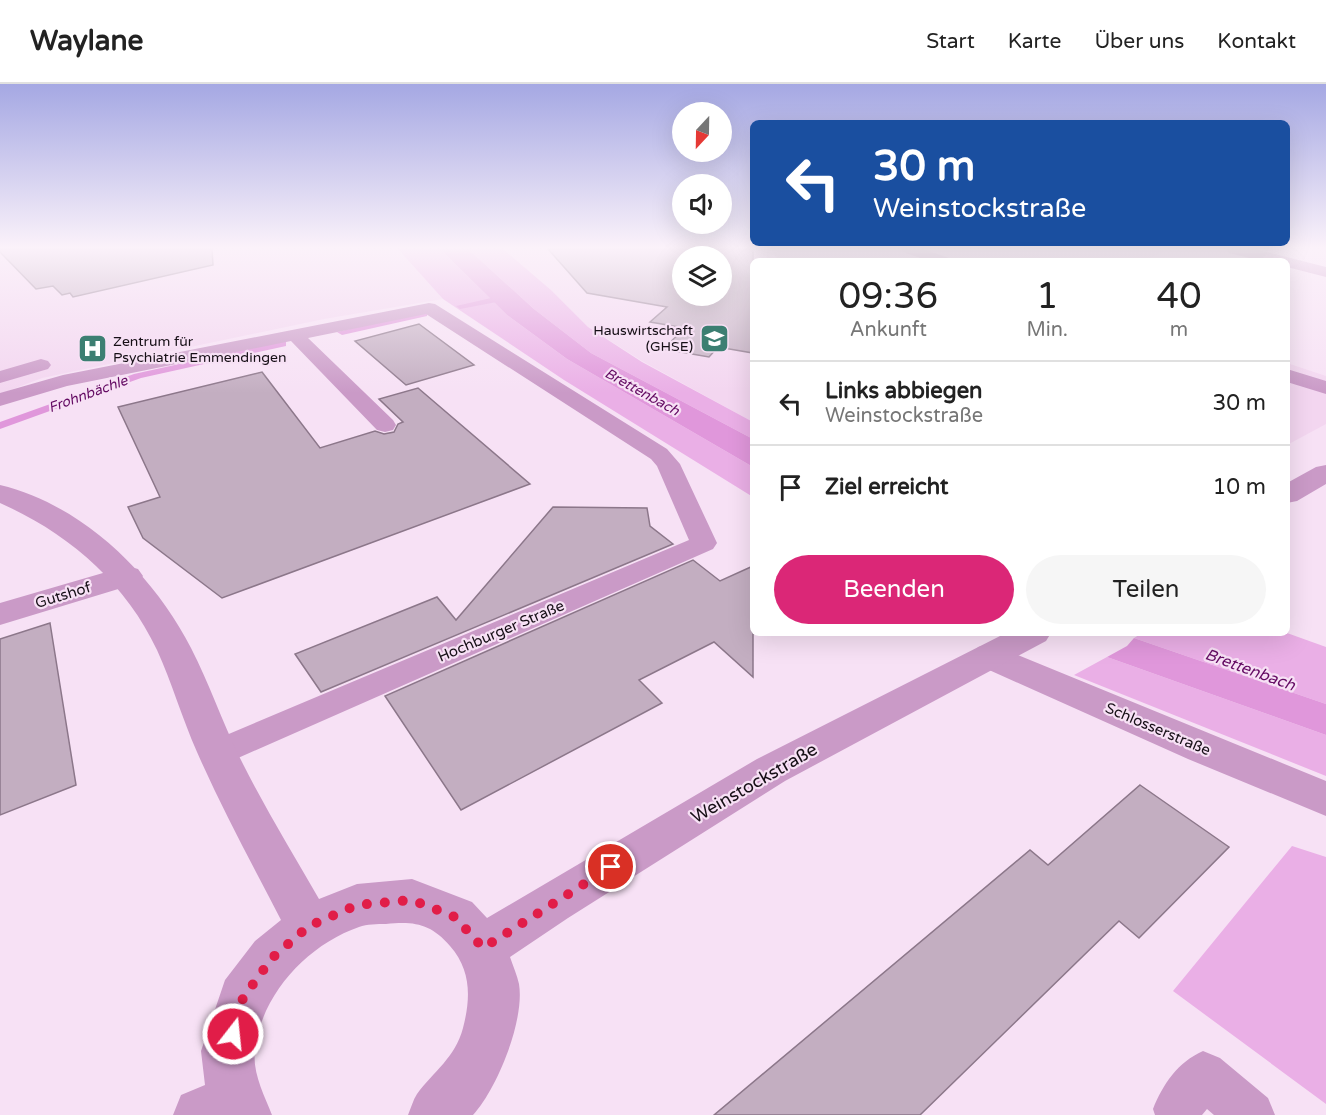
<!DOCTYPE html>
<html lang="de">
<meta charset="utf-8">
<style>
:root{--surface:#fff;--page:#f6f6f6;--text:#222;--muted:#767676;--line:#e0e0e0;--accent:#db2777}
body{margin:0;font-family:"Varela Round",sans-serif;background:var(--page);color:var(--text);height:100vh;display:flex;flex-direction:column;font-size:22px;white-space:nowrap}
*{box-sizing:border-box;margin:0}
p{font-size:20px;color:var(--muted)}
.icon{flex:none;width:33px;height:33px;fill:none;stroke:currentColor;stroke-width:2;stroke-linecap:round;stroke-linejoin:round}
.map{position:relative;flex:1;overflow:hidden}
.details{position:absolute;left:750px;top:174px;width:540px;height:378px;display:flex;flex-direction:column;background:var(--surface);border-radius:9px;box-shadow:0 6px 24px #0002}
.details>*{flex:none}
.top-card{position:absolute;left:750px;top:36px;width:540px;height:126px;border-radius:9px;box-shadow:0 6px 24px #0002;background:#1a4fa0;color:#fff;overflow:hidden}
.needle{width:39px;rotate:202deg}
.controls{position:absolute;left:672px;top:18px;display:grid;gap:12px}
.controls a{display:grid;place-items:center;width:60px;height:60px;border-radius:50%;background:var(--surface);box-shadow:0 6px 24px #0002;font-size:30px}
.pin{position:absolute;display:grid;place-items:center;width:51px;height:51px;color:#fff;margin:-26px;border:3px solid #fff;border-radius:50%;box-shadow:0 2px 6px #0007}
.me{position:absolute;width:66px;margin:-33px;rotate:16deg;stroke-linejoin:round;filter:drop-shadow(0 0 4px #0008)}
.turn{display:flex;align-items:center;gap:21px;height:126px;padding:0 24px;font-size:27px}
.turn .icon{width:78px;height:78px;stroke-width:2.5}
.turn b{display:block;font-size:42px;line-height:51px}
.eta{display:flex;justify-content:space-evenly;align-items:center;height:102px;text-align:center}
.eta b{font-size:36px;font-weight:600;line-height:42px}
.cta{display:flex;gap:12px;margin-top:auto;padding:12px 24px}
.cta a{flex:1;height:69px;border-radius:36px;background:var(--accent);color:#fff;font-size:24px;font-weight:600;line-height:69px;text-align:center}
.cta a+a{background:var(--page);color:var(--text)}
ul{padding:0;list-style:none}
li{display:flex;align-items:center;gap:18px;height:84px;padding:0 24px;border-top:2px solid var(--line)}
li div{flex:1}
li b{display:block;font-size:22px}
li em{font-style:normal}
header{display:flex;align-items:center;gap:36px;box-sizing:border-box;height:84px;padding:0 30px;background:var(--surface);border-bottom:2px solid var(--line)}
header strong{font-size:28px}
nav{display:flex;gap:33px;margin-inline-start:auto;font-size:21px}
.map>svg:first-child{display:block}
.built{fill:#f3d6f0;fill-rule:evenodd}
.green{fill:#eaafe6}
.water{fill:#e097db}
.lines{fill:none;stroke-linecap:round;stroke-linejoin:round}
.stream{fill:#e097db;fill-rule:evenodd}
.building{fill:#c3aec1;stroke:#8c778a;stroke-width:1.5;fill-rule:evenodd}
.service{fill:#ca9ac7;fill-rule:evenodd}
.minor{fill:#ca9ac7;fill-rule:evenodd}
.tertiary{fill:#ca9ac7;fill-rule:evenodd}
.route{stroke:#e11d48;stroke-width:10;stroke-dasharray:0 18}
.labels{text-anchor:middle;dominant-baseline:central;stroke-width:4.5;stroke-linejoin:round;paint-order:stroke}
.far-poi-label{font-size:14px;fill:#160f16;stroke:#f7e1f5;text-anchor:end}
.far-water-label{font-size:14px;font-style:italic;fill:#640b63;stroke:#f7e1f5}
.street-label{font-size:15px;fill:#160f16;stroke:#f7e1f5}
.water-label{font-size:16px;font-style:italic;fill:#640b63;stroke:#f7e1f5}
.near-street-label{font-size:18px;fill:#160f16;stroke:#f7e1f5}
</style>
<header>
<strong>Waylane</strong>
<nav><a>Start</a><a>Karte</a><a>Über uns</a><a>Kontakt</a></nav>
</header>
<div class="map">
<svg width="1326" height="1031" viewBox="0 0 1326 1031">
<rect width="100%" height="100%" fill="#f7e1f5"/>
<path class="built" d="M0,165H398L443,215L324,235L42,294L0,310Z
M503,165H1171L1142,177H753V338L642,277L588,243L551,206ZM682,172H722V212H682Z
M1287,279L1326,292V340L1287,361Z"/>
<path class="green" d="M398,165H440L507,231L567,275L753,383V413L564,296L443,215Z
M468,165H503L551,206L588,243L642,278L753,338V355L591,269L534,225Z
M1142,549H1287L1326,563V620L1134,554Z
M1107,573L1326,651V692L1074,591Z
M1292,762L1326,773V1020L1173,907Z"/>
<path class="water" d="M440,165H468L534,225L591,269L753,355V383L567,275L507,231Z
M1134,554L1326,620V651L1107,573L1127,562Z"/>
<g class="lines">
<path class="stream" d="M509,210L513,213L512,215L460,225L456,222Z
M424,227L427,228V232L342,251L337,248Z
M283,257L286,258V262L141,294L0,345V338L134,290Z"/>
</g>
<path class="building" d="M0,165H212L213,181L73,213L70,209L62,211L53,202L36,205L0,168Z
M548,165H753V269L718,263L709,273L663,265L685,244L650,238L667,223L587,209ZM682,172H722V212H682Z
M419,240L474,281L406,301L355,257Z
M262,288L320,364L375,347L384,350L394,348L398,340L403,338L379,315L418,304L530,400L222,514L143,454L128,423L160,413L118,323Z
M553,423L647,424L650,442L673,460L321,608L295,570L437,513L456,536Z
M693,476L720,497L753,482V593L714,558L639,596L662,619L461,726L385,612Z
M50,539L76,701L0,731V555Z
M1140,701L1229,763L1139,854L1119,837L920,1031H714L1030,766L1048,781Z"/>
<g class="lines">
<path class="service" d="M901,165H923L949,174L952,177H929L903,168Z
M429,219L435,220L667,365L680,380L717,459L713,465L229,678L217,682L205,678L200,669L205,660L689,456L657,382L651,375L426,230L308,254L393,336L396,341L393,346L385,348L377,346L291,257L67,302L0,322V309L63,291Z
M41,275L48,277L51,281L48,285L0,299V287Z
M1287,285L1326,297V310L1287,298Z
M1203,967L1220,974L1268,1014L1275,1031H1214L1207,1025L1202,1031H1155L1153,1025C1163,1000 1178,978 1203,967Z"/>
<path class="minor" d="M1226,165H1255L1326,183V193L1287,183V177H1261L1229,169Z
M127,482L138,485L143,492L138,499L0,541V519Z
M991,560L1326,697V732L1188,675L978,581L973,572L978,563Z"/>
<path class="tertiary" d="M1326,381V400L1297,417L1287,419V399L1316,383Z
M0,401C83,421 153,490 191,564C209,599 222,637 239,672C263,721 292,768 319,815L357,800L412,795L472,818L487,834L757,675L1006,549H1051L1046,557L785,697L568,834L510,873C513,882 517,891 519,900C525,936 497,1005 473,1031H408C411,1024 413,1016 417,1010C434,987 455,974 463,944C471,913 471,886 450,862C431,840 415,837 386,840C377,840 367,840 359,843C307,861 261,911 255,966C252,988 264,1011 272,1031H173L181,1011L205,1001L201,967L225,896L255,857L281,836C252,780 222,725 197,668C182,634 172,599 157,566C125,498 68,449 0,419Z"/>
</g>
<linearGradient id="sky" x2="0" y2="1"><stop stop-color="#a5a8e3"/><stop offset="0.53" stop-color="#fbf2fa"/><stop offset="1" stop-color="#fbf2fa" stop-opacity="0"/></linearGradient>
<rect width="1326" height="309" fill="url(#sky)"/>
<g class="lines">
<path class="route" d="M233,950L243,914L272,874L309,842L357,821L412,816L455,833L483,864L611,783"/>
</g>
<defs>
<symbol id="school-square" viewBox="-11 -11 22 22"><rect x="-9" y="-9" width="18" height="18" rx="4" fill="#3c7f72" stroke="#f7e1f5"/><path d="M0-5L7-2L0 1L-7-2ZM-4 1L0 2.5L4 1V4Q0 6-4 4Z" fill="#fff"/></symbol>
<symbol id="hospital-square" viewBox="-11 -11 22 22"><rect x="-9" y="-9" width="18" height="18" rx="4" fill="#3c7f72" stroke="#f7e1f5"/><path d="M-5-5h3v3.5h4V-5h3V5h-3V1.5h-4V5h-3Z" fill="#fff"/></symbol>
</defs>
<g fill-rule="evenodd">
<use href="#school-square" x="698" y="238" width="33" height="33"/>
<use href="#hospital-square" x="76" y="248" width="33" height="33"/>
</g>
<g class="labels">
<g class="far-poi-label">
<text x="693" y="246">Hauswirtschaft<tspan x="693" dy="16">(GHSE)</tspan></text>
<text x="113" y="257" text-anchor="start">Zentrum für<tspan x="113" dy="16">Psychiatrie Emmendingen</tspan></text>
</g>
<g class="far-water-label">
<text transform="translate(642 308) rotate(29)">Brettenbach</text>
<text transform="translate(88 310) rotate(-20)">Frohnbächle</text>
</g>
<g class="street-label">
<text transform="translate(63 511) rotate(-17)">Gutshof</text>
<text transform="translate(501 547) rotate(-23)">Hochburger Straße</text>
<text transform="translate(1158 645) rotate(23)">Schlosserstraße</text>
</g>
<g class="water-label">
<text transform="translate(1250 586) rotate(20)">Brettenbach</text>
</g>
<g class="near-street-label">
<text transform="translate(754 699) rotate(-30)">Weinstockstraße</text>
</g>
</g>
</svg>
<div class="controls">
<a><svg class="needle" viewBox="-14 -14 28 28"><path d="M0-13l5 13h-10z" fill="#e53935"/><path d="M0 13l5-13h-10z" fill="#767676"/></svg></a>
<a><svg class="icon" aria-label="sound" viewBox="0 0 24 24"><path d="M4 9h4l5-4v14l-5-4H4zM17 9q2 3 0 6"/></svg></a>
<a><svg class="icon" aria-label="layers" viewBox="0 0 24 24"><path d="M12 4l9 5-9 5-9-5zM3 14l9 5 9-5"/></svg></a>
</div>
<div class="pin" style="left:611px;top:783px;background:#d93025"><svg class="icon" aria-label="arrive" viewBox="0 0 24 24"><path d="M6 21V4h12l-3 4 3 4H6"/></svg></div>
<svg class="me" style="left:233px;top:950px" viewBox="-20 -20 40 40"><circle r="17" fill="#e11d48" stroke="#fff" stroke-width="3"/><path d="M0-11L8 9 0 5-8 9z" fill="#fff"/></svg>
<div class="top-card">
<div class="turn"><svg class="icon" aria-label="left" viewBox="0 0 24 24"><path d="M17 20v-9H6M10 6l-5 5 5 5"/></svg><div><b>30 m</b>Weinstockstraße</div></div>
</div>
<section class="details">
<div class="eta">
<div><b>09:36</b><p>Ankunft</p></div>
<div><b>1</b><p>Min.</p></div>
<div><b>40</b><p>m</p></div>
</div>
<ul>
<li><svg class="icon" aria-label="left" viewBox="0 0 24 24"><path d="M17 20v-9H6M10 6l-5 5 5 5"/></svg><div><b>Links abbiegen</b><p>Weinstockstraße</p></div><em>30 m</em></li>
<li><svg class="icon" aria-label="arrive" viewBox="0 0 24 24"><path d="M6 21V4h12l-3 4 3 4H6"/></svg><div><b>Ziel erreicht</b></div><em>10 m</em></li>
</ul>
<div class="cta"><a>Beenden</a><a>Teilen</a></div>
</section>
</div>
